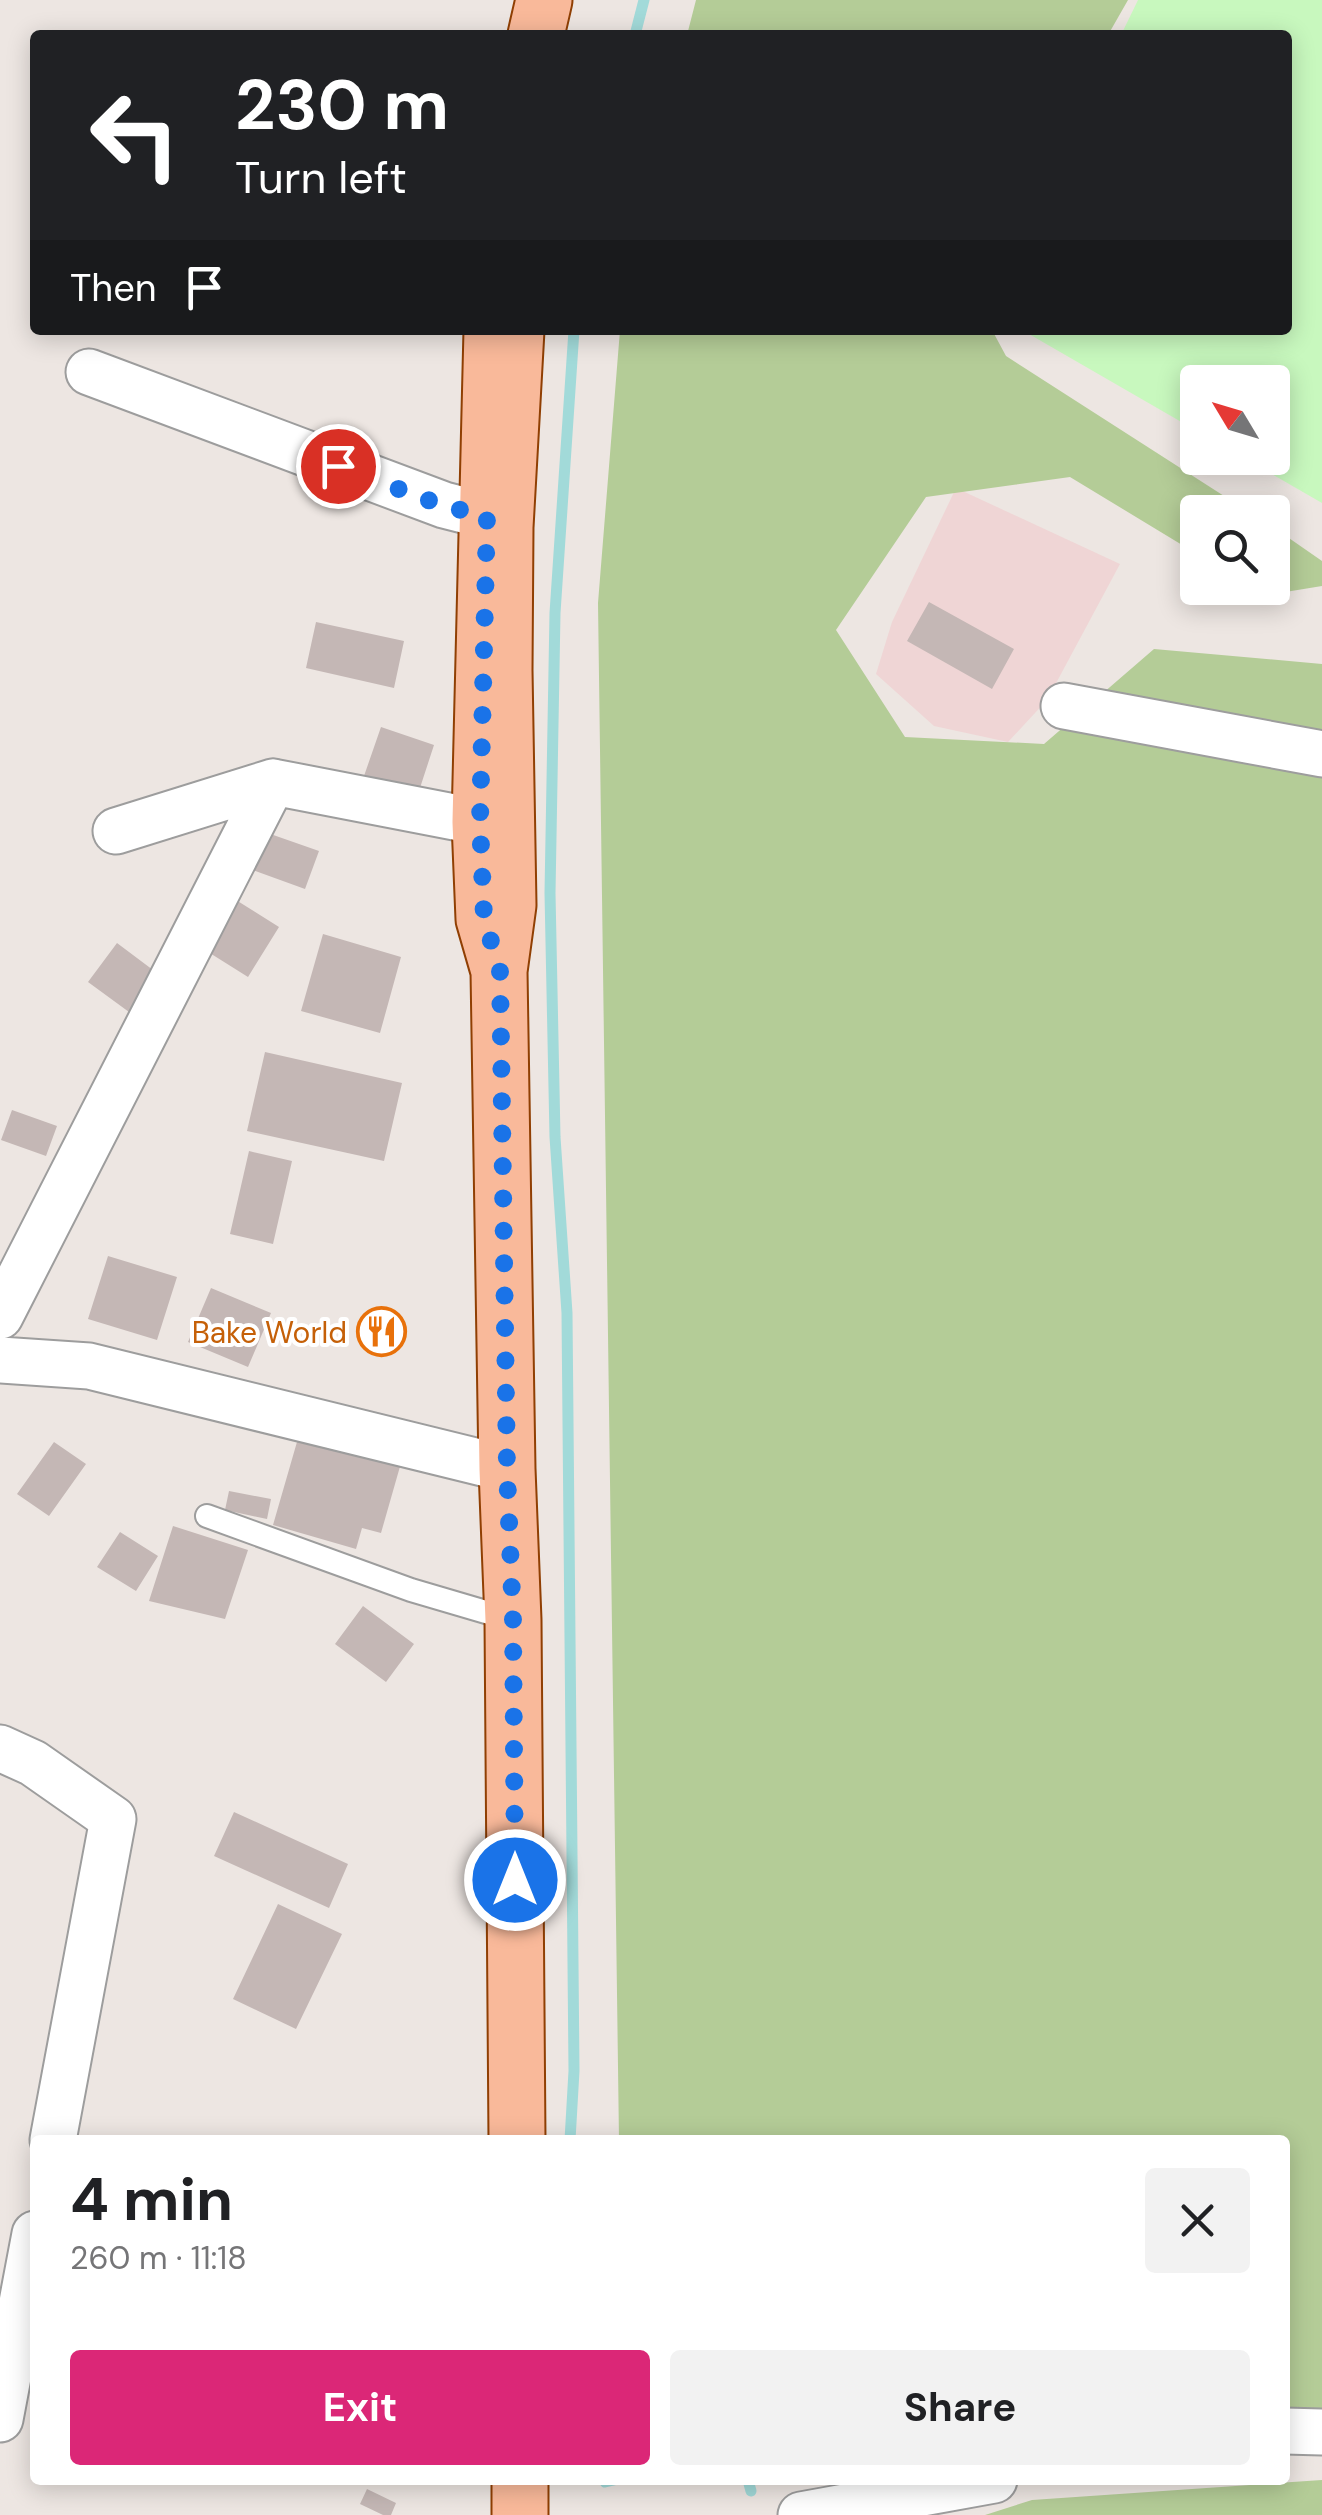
<!DOCTYPE html>
<meta charset="utf-8">
<style>
:root{--surface:#fff;--page:#f2f2f2;--text:#202124;--muted:#757577;--accent:#db2777}
body{margin:0;font-family:"DM Sans",sans-serif;background:var(--page);color:var(--text);height:100vh;display:flex;flex-direction:column;font-size:38px;white-space:nowrap}
*{box-sizing:border-box;margin:0}
p{font-size:32px;color:var(--muted)}
.icon{flex:none;width:55px;height:55px;fill:none;stroke:currentColor;stroke-width:2;stroke-linecap:round;stroke-linejoin:round}
.map{position:relative;flex:1;overflow:hidden}
.sheet{position:absolute;left:30px;top:2135px;width:1260px;height:350px;display:flex;flex-direction:column;background:var(--surface);border-radius:10px;box-shadow:0 5px 25px #0003}
.sheet>*{flex:none}
.banner{position:absolute;left:30px;top:30px;width:1262px;height:305px;border-radius:10px;box-shadow:0 5px 25px #0003;background:#202124;color:#fff;overflow:hidden}
.needle{width:65px;rotate:308deg}
.fabs{position:absolute;left:1180px;top:365px;display:grid;gap:20px}
.fabs a{display:grid;place-items:center;width:110px;height:110px;border-radius:10px;background:var(--surface);box-shadow:0 5px 25px #0003;font-size:50px}
.pin{position:absolute;display:grid;place-items:center;width:85px;height:85px;color:#fff;margin:-42px;border:5px solid #fff;border-radius:50%;box-shadow:0 2px 10px #0007}
.me{position:absolute;width:110px;margin:-55px;rotate:0deg;stroke-linejoin:round;filter:drop-shadow(0 0 8px #0008)}
.turn{display:flex;align-items:center;gap:35px;height:210px;padding:0 40px;font-size:45px}
.turn .icon{width:130px;height:130px;stroke-width:2.5}
.turn b{display:block;font-size:70px;line-height:85px}
.then{display:flex;align-items:center;height:95px;padding:0 40px;background:#0003;gap:20px;font-size:38px}
.round{display:grid;place-items:center;flex:none;width:105px;height:105px;border-radius:10px;background:var(--page)}
.headline{display:flex;align-items:center;justify-content:space-between;height:170px;padding:0 40px}
h1{font-size:60px;font-weight:700;line-height:75px}
.cta{display:flex;gap:20px;margin-top:auto;padding:20px 40px}
.cta a{flex:1;height:115px;border-radius:10px;background:var(--accent);color:#fff;font-size:40px;font-weight:700;line-height:115px;text-align:center}
.cta a+a{background:var(--page);color:var(--text)}
.map>svg:first-child{display:block}
.military{fill:#efd5d5}
.forest{fill:#b4cc97}
.park{fill:#c8f8be}
.lines{fill:none;stroke-linecap:round;stroke-linejoin:round}
.stream{stroke:#a2dad9;stroke-width:11}
.building{fill:#c4b7b5}
.service-casing{stroke:#9d9d9d;stroke-width:26}
.minor-casing{stroke:#9d9d9d;stroke-width:49}
.primary-casing{stroke:#903f03;stroke-width:59}
.service{stroke:#fff;stroke-width:22}
.minor{stroke:#fff;stroke-width:45}
.primary{stroke:#f9b99a;stroke-width:55}
.route{stroke:#1a73e8;stroke-width:18;stroke-dasharray:0 32.4}
.labels{text-anchor:middle;dominant-baseline:central;stroke-width:8;stroke-linejoin:round;paint-order:stroke}
.food-label{font-size:30px;fill:#c56008;stroke:#fff;text-anchor:end}
</style>
<div class="map">
<svg width="1322" height="2515" viewBox="0 0 1322 2515">
<rect width="100%" height="100%" fill="#ede6e2"/>
<path class="military" d="M956,488L1120,564L1047,700L1008,742L934,726L876,674L892,622Z"/>
<path class="forest" d="M696,0H1128L1108,35H687Z
M620,330H992L1006,356L1249,512H1198L1197,554L1070,477L926,497L836,630L905,737L1044,744L1154,649L1322,664V2423L1285,2425V2140H619L598,603Z
M1273,527L1322,561V586L1267,595L1254,588H1272Z
M1322,2480V2515H985L1032,2500Z"/>
<path class="park" d="M1138,0H1322V503L1244,458H1272V382H1198L1197,431L1022,330H1288V35H1121Z"/>
<g class="lines">
<path class="stream" d="M635,35L644,0
M570,2140L574,2071L567,1313L555,1137L550,893L555,613L574,330
M604,2480L605,2482L614,2480
M748,2480L751,2491"/>
</g>
<path class="building" d="M929,602L1014,649L992,689L907,641Z
M316,622L404,641L394,688L306,668Z
M381,727L434,745L418,794L364,776Z
M253,828L319,851L305,889L239,865Z
M228,895L279,927L248,977L197,945Z
M323,934L401,957L380,1033L301,1011Z
M117,943L157,973L129,1012L88,982Z
M265,1052L402,1083L384,1161L247,1131Z
M12,1110L57,1126L46,1156L1,1140Z
M249,1151L292,1161L273,1244L230,1234Z
M108,1256L177,1277L157,1340L88,1319Z
M211,1288L271,1313L248,1367L188,1342Z
M299,1435L401,1463L381,1533L362,1528L356,1549L273,1525Z
M54,1442L86,1464L49,1516L17,1494Z
M229,1491L271,1499L267,1519L225,1510Z
M173,1526L248,1550L225,1619L149,1601Z
M120,1532L158,1556L136,1591L97,1567Z
M363,1606L414,1644L386,1682L335,1644Z
M234,1812L348,1864L329,1908L214,1856Z
M278,1904L342,1934L296,2029L233,1999Z
M367,2489L396,2503L391,2515H383L360,2504Z"/>
<g class="lines">
<defs>
<path id="service" d="M207,1516L411,1590L513,1620"/>
<path id="minor" d="M89,372L444,505L487,516
M1064,706L1322,754
M116,831L273,782L480,822
M0,1316L273,782
M0,1360L89,1366L507,1469
M0,1748L33,1763L113,1819L53,2140
M0,2419L35,2234
M1285,2431L1322,2432
M801,2515L994,2480"/>
<path id="primary" d="M536,35L544,0
M492,330L480,822L484,919L499,971L508,905L504,670L505,527L516,330
M499,971L507,1469L513,1620L517,2140
M520,2480V2515"/>
</defs>
<use href="#service" class="service-casing"/>
<use href="#minor" class="minor-casing"/>
<use href="#primary" class="primary-casing"/>
<use href="#service" class="service"/>
<use href="#minor" class="minor"/>
<use href="#primary" class="primary"/>
</g>
<g class="lines">
<path class="route" d="M338,466L444,506L487,516L480,822L484,918L500,971L507,1470L513,1620L515,1880"/>
</g>
<defs>
<symbol id="restaurant-ring" viewBox="-11 -11 22 22"><circle r="9.5" fill="#fff" stroke="#e8710a" stroke-width="1.5"/><path d="M-5-6h1v4h1v-4h1v4h1v-4h1v5L-1.5 .5V6h-2V.5L-5-1ZM5-6V6H3V1.5H1.5Q1.5-4 5-6Z" fill="#e8710a"/></symbol>
</defs>
<g fill-rule="evenodd">
<use href="#restaurant-ring" x="354" y="1304" width="55" height="55"/>
</g>
<g class="labels">
<g class="food-label">
<text x="347" y="1332">Bake World</text>
</g>
</g>
</svg>
<div class="fabs">
<a><svg class="needle" viewBox="-14 -14 28 28"><path d="M0-13l5 13h-10z" fill="#e53935"/><path d="M0 13l5-13h-10z" fill="#757577"/></svg></a>
<a><svg class="icon" aria-label="search" viewBox="0 0 24 24"><circle cx="10" cy="10" r="6"/><path d="M15 15l6 6"/></svg></a>
</div>
<div class="pin" style="left:338px;top:466px;background:#d93025"><svg class="icon" aria-label="arrive" viewBox="0 0 24 24"><path d="M6 21V4h12l-3 4 3 4H6"/></svg></div>
<svg class="me" style="left:515px;top:1880px" viewBox="-20 -20 40 40"><circle r="17" fill="#1a73e8" stroke="#fff" stroke-width="3"/><path d="M0-11L8 9 0 5-8 9z" fill="#fff"/></svg>
<div class="banner">
<div class="turn"><svg class="icon" aria-label="left" viewBox="0 0 24 24"><path d="M17 20v-9H6M10 6l-5 5 5 5"/></svg><div><b>230 m</b>Turn left</div></div>
<div class="then">Then<svg class="icon" aria-label="arrive" viewBox="0 0 24 24"><path d="M6 21V4h12l-3 4 3 4H6"/></svg></div>
</div>
<section class="sheet">
<div class="headline"><div><h1>4 min</h1><p>260 m · 11:18</p></div><a class="round"><svg class="icon" aria-label="close" viewBox="0 0 24 24"><path d="M6 6l12 12M18 6L6 18"/></svg></a></div>
<div class="cta"><a>Exit</a><a>Share</a></div>
</section>
</div>
